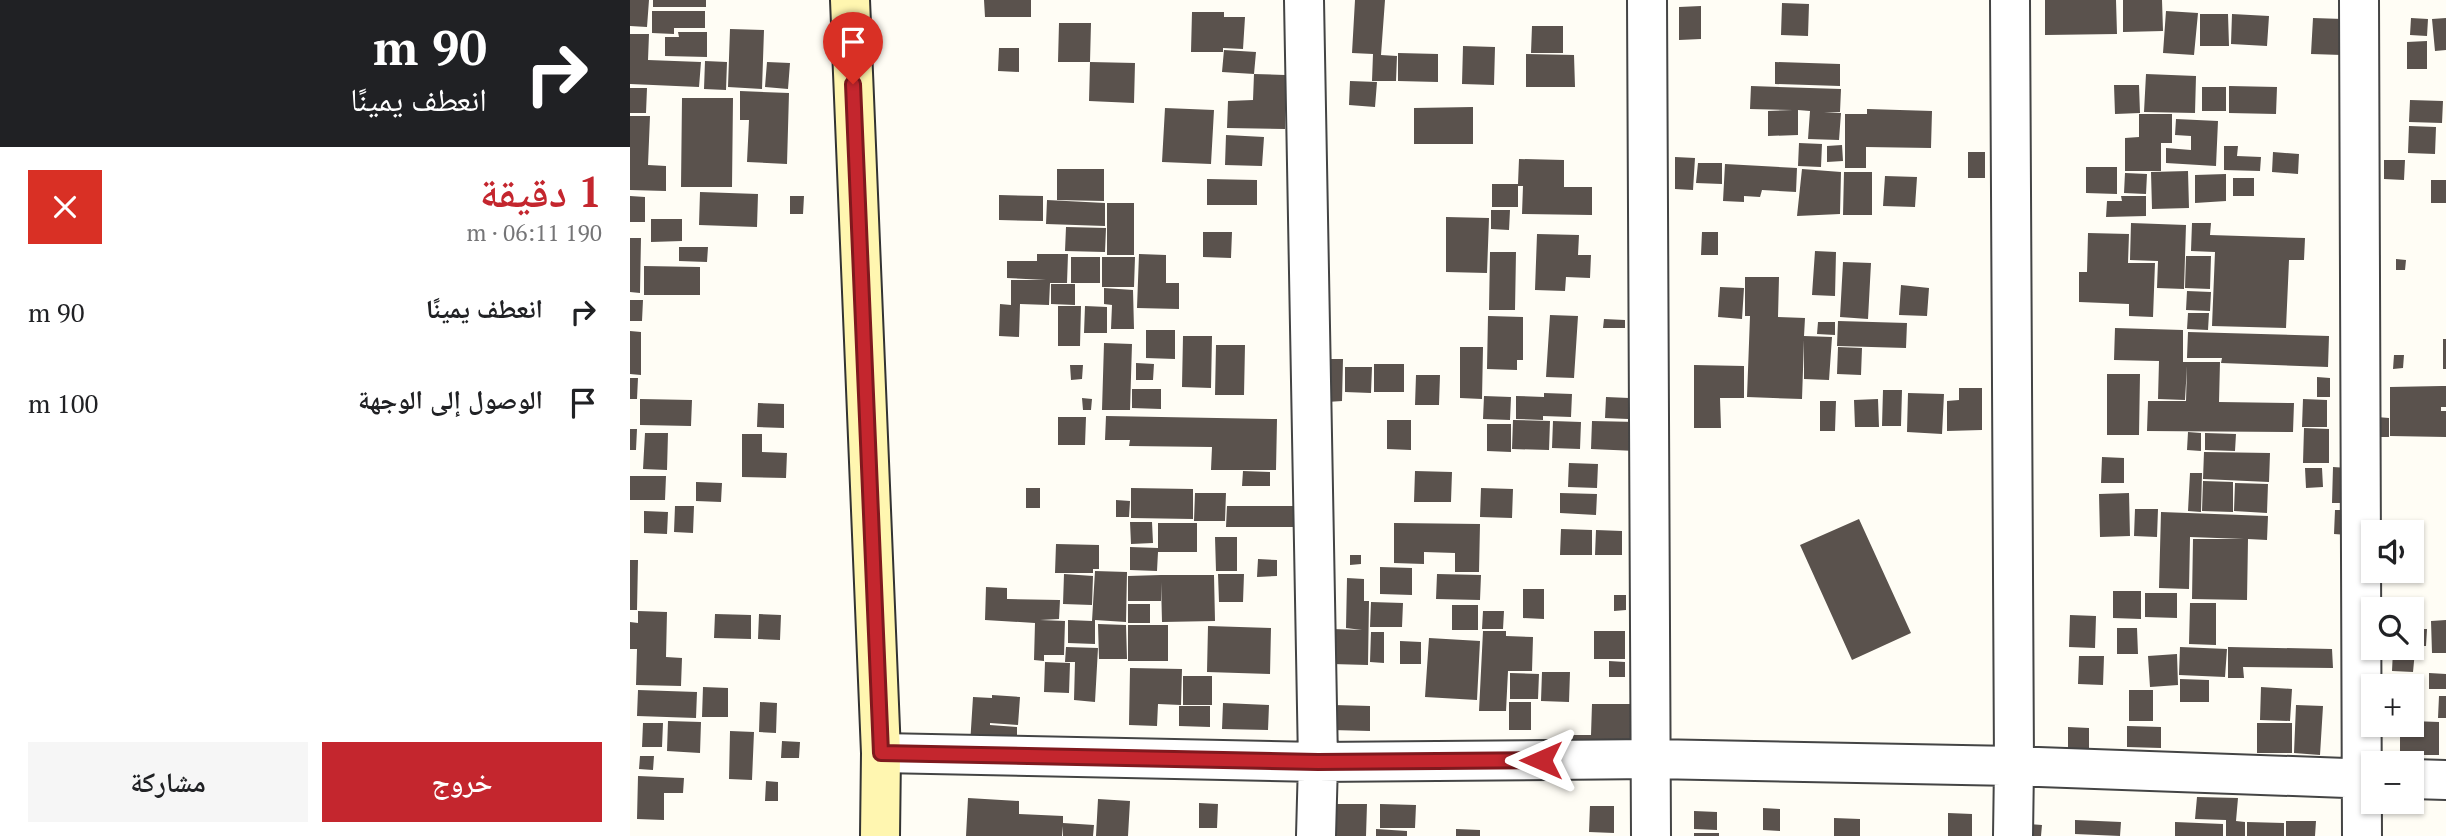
<!DOCTYPE html>
<html lang="ar">
<meta charset="utf-8">
<style>
:root{--surface:#fff;--page:#f6f6f6;--text:#202124;--muted:#757577;--accent:#c4262e}
body{margin:0;font-family:"PT Serif","Noto Naskh Arabic",serif;background:var(--page);color:var(--text);direction:rtl;height:100vh;display:flex;flex-direction:column;font-size:26px;white-space:nowrap}
*{box-sizing:border-box;margin:0}
p{font-size:23px;color:var(--muted)}
.icon{flex:none;width:38px;height:38px;fill:none;stroke:currentColor;stroke-width:2;stroke-linecap:round;stroke-linejoin:round}
.map{position:relative;flex:1;overflow:hidden;direction:ltr}
.sheet{display:flex;flex-direction:column;background:var(--surface);width:630px}
.sheet>*{flex:none}
.guide{background:#202124;color:#fff;overflow:hidden}
.tools{position:absolute;left:1731px;top:520px;display:grid;gap:14px}
.tools a{display:grid;place-items:center;width:63px;height:63px;border-radius:0px;background:var(--surface);box-shadow:0 2px 5px #0004;font-size:35px}
.pin{position:absolute;display:grid;place-items:center;width:60px;height:60px;color:#fff;margin:-72px -30px;border-radius:50% 50% 50% 0;rotate:-45deg;box-shadow:0 0 7px #0007}
.pin .icon{rotate:45deg}
.me{position:absolute;width:77px;margin:-38px;rotate:270deg;stroke-linejoin:round;filter:drop-shadow(0 0 5px #0008)}
.turn{display:flex;align-items:center;gap:24px;height:147px;padding:0 28px;font-size:32px}
.turn .icon{width:91px;height:91px;stroke-width:2.5}
.turn b{display:block;font-size:49px;line-height:60px}
.round{display:grid;place-items:center;flex:none;width:74px;height:74px;border-radius:0px;background:var(--page)}
.summary{display:flex;align-items:center;justify-content:space-between;height:119px;padding:0 28px}
h1{font-size:42px;font-weight:600;line-height:52px;color:var(--accent)}
.action{display:flex;gap:14px;margin-top:auto;padding:14px 28px}
.action a{flex:1;height:80px;border-radius:0px;background:var(--accent);color:#fff;font-size:28px;font-weight:600;line-height:80px;text-align:center}
.action a+a{background:var(--page);color:var(--text)}
ul{padding:0;list-style:none}
li{display:flex;align-items:center;gap:21px;height:91px;padding:0 28px}
li div{flex:1}
li b{display:block;font-size:26px}
li em{font-style:normal}
main{display:flex;flex:1;min-height:0}
.map>svg:first-child{display:block}
.building{fill:#5a524d}
.lines{fill:none;stroke-linecap:round;stroke-linejoin:round}
.street-casing{stroke:#444;stroke-width:42}
.secondary-casing{stroke:#333;stroke-width:42}
.street{stroke:#fff;stroke-width:38}
.secondary{stroke:#fff6b0;stroke-width:38}
.route-casing{stroke:#7f191e;stroke-width:18}
.route{stroke:#c4262e;stroke-width:12}
</style>
<main>
<div class="map">
<svg width="1816" height="836" viewBox="0 0 1816 836">
<rect width="100%" height="100%" fill="#fffdf5"/>
<path class="building" d="M0,0H19L17,27L0,26Z
M23,0H76V7H23Z
M354,0H401V17H355Z
M725,0H755L751,55L767,56L766,81H742L743,54L722,53Z
M1415,0H1486L1487,34L1415,35Z
M1493,0H1532L1533,31L1493,32Z
M1152,3L1179,4L1178,36L1151,35Z
M1071,6V39L1049,40V7Z
M22,11H75V28H44V34L22,33Z
M1536,11L1568,13L1564,55L1533,53Z
M562,12H594V17H615L613,49L593,48V52H561Z
M1570,14H1598L1599,46H1570Z
M1602,14L1639,16L1637,46L1601,44Z
M1683,18L1713,19L1712,55L1681,54Z
M1781,18L1798,19L1797,36L1780,35Z
M1816,18V50L1805,51L1802,19Z
M429,23H461L460,62H428Z
M902,26H933V53H901Z
M100,29L134,30L132,89L98,87Z
M48,32H77V57L35,56V37H49Z
M0,34H19L18,60L71,62L69,87L0,84Z
M1797,41V69H1777V42Z
M833,46L865,47L864,85L832,84Z
M369,48H389V72L368,71Z
M594,50L626,52L624,74L592,72Z
M768,53L808,54V82L768,81Z
M896,54L944,55L945,87H896Z
M75,61L97,62L96,90L74,89Z
M137,62L160,63L158,89L135,87Z
M460,62L505,63L504,103L459,101Z
M1145,62L1210,64V86L1145,84Z
M624,74L655,75V129L597,128L598,101L623,100Z
M1516,74L1566,76L1565,113L1514,112Z
M720,81L747,82L745,107L719,105Z
M1484,85H1509L1510,113L1485,114Z
M1121,86L1211,89L1210,112H1194L1211,113L1209,140L1178,139L1180,111L1168,110V135L1138,136V111L1163,110L1120,109Z
M1599,86L1647,87L1646,114L1599,113Z
M1572,87H1596V111H1572Z
M0,88H17L16,113H0Z
M110,91L159,93L157,164L117,162L119,120H110Z
M52,98H103L102,187H51Z
M1780,100L1813,101L1812,123L1779,122Z
M843,107V144H784V108Z
M535,108L584,110L581,164L532,162Z
M1237,109L1302,111L1301,148L1236,147V168H1215V114H1237Z
M1509,114H1542V143H1531V171H1495V138L1509,137Z
M0,116H20L18,165L36,166V191L0,190Z
M1546,119L1588,121L1586,166L1536,163V148L1561,150V136L1545,135Z
M1779,126L1806,127L1805,154L1778,153Z
M596,135L634,137L632,166L595,165Z
M1169,143L1192,144L1191,167L1168,166Z
M1212,145L1213,161L1197,162V146Z
M1594,146H1608L1607,156L1631,157L1630,171L1594,170Z
M1338,152H1355V178H1338Z
M1643,152L1669,154L1668,174L1642,172Z
M1045,157L1065,158L1063,190L1045,189Z
M889,159L934,160V187H962V215L892,214L893,186H888V207H862V184H888Z
M1754,160H1775L1774,180L1754,179Z
M1068,163H1092V184L1066,183Z
M1095,164L1167,168L1166,192L1132,190L1130,197L1114,196V202L1093,201Z
M1456,167H1487V194L1456,193Z
M427,169H474V201L427,200Z
M1172,169L1211,172L1210,214L1167,216Z
M1558,171L1559,208L1522,209L1521,172Z
M1214,172H1242V215H1213Z
M1495,173L1517,174L1516,194L1494,193Z
M1596,174V201L1565,203V175Z
M1255,176L1287,177L1285,207L1253,206Z
M1603,178H1624V196H1603Z
M577,179L627,180V205H577Z
M1801,180H1816V203H1801Z
M70,192L128,194L127,227L69,225Z
M369,195L413,196V221L369,220Z
M0,196L15,197V222H0Z
M160,196H174L173,214H160Z
M1491,196H1516V216L1476,217L1477,201H1492Z
M417,200L475,203V226L416,224Z
M477,203H504V255H477Z
M861,210H880L879,230L861,229Z
M816,217L859,218L857,273L816,272Z
M21,219H52V241L21,242Z
M1501,223L1556,225L1554,289L1527,288L1528,261L1500,260Z
M1562,223H1581L1580,235L1675,238L1674,260H1659L1656,328L1582,326L1585,252L1561,251Z
M436,227L476,228L475,252L435,251Z
M573,232H602L601,258L573,257Z
M1072,232H1088V255H1071Z
M1458,233L1499,234L1498,263H1525L1523,317L1499,316V304L1449,302V272H1457Z
M907,234L949,235L948,255H961L960,278L936,277L935,291L905,290Z
M0,238H11L10,293L0,292Z
M49,247H78L77,262L49,261Z
M1185,251L1206,252L1205,296L1182,295Z
M860,252H886L885,310H859Z
M407,254H438L437,283H420L419,305L390,304L389,337L369,336L370,304L381,305V280H416L377,278V261H407Z
M509,254L536,255V283H549V309L507,308Z
M1556,256H1581L1580,289L1555,288Z
M441,257H470V283H441Z
M472,257H505L504,287H472Z
M1766,259L1776,260L1775,270H1766Z
M1213,262L1241,263L1238,319L1210,317Z
M14,266L70,267V295H14Z
M1115,277H1149L1148,317L1175,318L1174,336L1202,337L1199,380L1174,379V340L1172,399L1117,397L1120,316H1115Z
M421,284H445V305L421,304Z
M1271,285L1299,288L1297,316L1269,315Z
M1090,287L1114,288L1112,319L1088,317Z
M474,288L503,290L504,329H481L482,305L474,304Z
M1557,291L1581,292L1580,311L1556,310Z
M0,300H13L12,321H0Z
M428,306H451L450,346H428Z
M455,306L477,307V333H454Z
M1558,313H1579L1578,330L1557,329Z
M920,315L948,316L944,378L916,377Z
M858,316L893,317V360H887V370L857,369Z
M974,319L995,320V328H973Z
M1208,321L1277,323L1276,348L1207,346Z
M1188,322H1205V335L1187,334Z
M1485,328L1553,330V362H1590L1589,402L1664,403L1663,432L1517,431L1518,401H1556L1557,366L1555,400L1528,399L1529,361L1484,360Z
M516,330H545V359L516,358Z
M0,331L11,332V375L0,374Z
M1558,332L1699,336L1698,367L1591,363L1592,358H1557Z
M553,336H582L581,388L552,387Z
M1813,339H1816V369H1813Z
M474,343L502,344L500,410H472Z
M586,345H615L614,395H585Z
M830,347H853L852,399L830,398Z
M1208,347L1232,348L1231,375L1207,374Z
M1764,355H1774L1773,368L1763,369Z
M698,359H713L712,401L697,402Z
M506,363L524,364L523,380H506Z
M744,364H774V392H744Z
M440,365H453L452,379L441,380Z
M1064,365L1114,366V398H1090L1091,428H1064Z
M715,367H742L741,393L715,392Z
M1477,374H1510L1509,435H1477Z
M786,375H810L809,405H785Z
M1687,377L1700,378V397H1687Z
M0,378H8L7,399H0Z
M1812,386H1816V407H1811V411H1816V437L1760,436V387Z
M1329,388H1352V430L1317,431V401L1329,400Z
M502,389H531V409L502,408Z
M1253,390H1272L1271,426H1252Z
M914,393L942,394L941,417L913,416V420L886,419V396L914,397Z
M1278,393L1314,394L1312,434L1277,432Z
M854,396L881,397L880,420L853,419Z
M976,397L999,398L998,419L975,418Z
M452,398L462,399L461,410H453Z
M10,399L62,400L61,426L10,425Z
M1248,399L1249,427H1225L1224,400Z
M1673,399L1697,400V427H1672Z
M1190,401H1206L1205,431H1190Z
M128,403L154,404V428L127,427Z
M476,416L647,419L646,470H581L582,447L499,446L500,440H475Z
M428,417H456L455,445H428Z
M1747,417L1759,418V437H1747Z
M757,420H781V450L757,449Z
M883,420L920,421L919,450L882,449Z
M923,421L951,422L950,449L922,448Z
M962,421L1007,422L1006,451L961,449Z
M857,424H881V452L857,451Z
M1674,428L1699,429V463H1673Z
M0,429H7L6,450H0Z
M1558,432L1571,433V451L1557,450Z
M15,433H38L37,470L13,469Z
M1575,433L1606,434L1605,451L1575,450Z
M112,434H132V452L157,453L156,478L112,477Z
M1574,452L1640,453L1639,482L1573,479Z
M1472,457L1494,458V483H1471Z
M939,463L968,464L967,488L938,487Z
M1703,467L1718,468L1717,503H1702Z
M1675,468H1692L1693,487L1676,488Z
M613,471L640,472V486H612Z
M785,471L822,472L821,502H784Z
M1560,473H1572L1571,512L1558,511Z
M0,476H36L35,500H0Z
M1573,481L1603,482V512L1572,511Z
M66,482L92,483L91,502L66,501Z
M1605,483L1638,484L1637,513L1604,511Z
M396,488H410V508H396Z
M501,488L563,489V519L501,518Z
M851,488L883,489L882,518L850,517Z
M565,493H596L595,521H564Z
M930,493L967,494L966,515L930,513Z
M1499,493L1500,536L1470,537L1469,494Z
M486,500L500,501L499,517H486Z
M45,506H64L63,533L44,532Z
M597,506H663V527H596Z
M1505,509H1528L1527,537L1504,536Z
M1705,510H1719L1718,535L1704,534Z
M14,511L38,512L37,534L14,533Z
M1531,512L1638,516L1637,540L1618,539L1617,600L1562,599L1563,539H1614L1560,537L1559,589L1529,588Z
M1229,519L1281,633L1222,660L1170,545Z
M500,522H522L523,543L501,544Z
M528,523H567V552H528L527,571L500,570V547L528,548Z
M764,523L850,524L849,572H825V553L794,552V564L764,563Z
M931,529L962,530V555H930Z
M966,530L992,531V555H965Z
M585,537H607V571H586Z
M1782,543H1794V571L1782,570Z
M426,544L469,545V569H463V573H425Z
M720,555H731V564L720,565Z
M628,559L647,560V576L627,577Z
M0,560H8L7,610H0Z
M750,567L782,568V595L750,594Z
M465,571L497,572L496,622L465,620V644L438,643V620L462,621Z
M434,574L463,576L462,605L433,604Z
M588,574H614L613,602H589Z
M807,574L851,575L850,600L806,599Z
M531,575H584L585,621L532,622L531,582V601H498V576Z
M717,578L734,579V601H739L738,665L702,664V629L732,630L716,628Z
M356,587L377,588V599L430,600L429,619L410,620L435,621L434,655H414V661L404,660L405,623L355,620Z
M893,589H914V619L893,618Z
M1483,591H1511V619L1483,618Z
M1515,593H1547V618L1515,617Z
M984,595H996V610L984,611Z
M741,602L773,603L772,627H740Z
M1560,603H1586V645L1559,644Z
M498,604H520V623H498Z
M822,605H848V630H822Z
M8,611L37,612L36,657L52,658L51,686L6,685L7,649H0V622L8,623Z
M853,611H874L873,629H852Z
M85,614L121,615V639L84,638Z
M129,614L151,615L150,640L128,639Z
M1440,615L1466,616L1465,648L1439,647Z
M1816,620V653H1802L1801,621Z
M468,624L496,625L497,659H469Z
M498,625H538V661H498Z
M578,626L641,628L640,674L577,672Z
M1487,628H1507L1508,654H1487Z
M1787,629H1797L1796,646H1786Z
M853,631H876V636L903,637L902,671H878L876,711H849Z
M964,631H995V659H964Z
M741,632H754V663L740,662Z
M799,638L850,641L847,700L795,697Z
M770,641L791,642V664H770Z
M436,647L468,648L465,702L444,700L445,662H435Z
M1550,647L1597,649L1595,677L1549,675Z
M1598,647L1702,649L1703,668L1613,667L1614,678H1598Z
M1763,650L1785,651L1783,672L1762,671Z
M1547,654L1548,685L1520,687L1518,656Z
M1449,656H1474L1473,685L1448,684Z
M979,661L995,662V677H979Z
M415,662L440,663L439,693L414,692Z
M500,668L552,669L551,705L528,704L527,726L499,725Z
M912,672H940L939,702L911,701Z
M880,673L909,674L908,699H880Z
M1799,673L1816,674V689H1799Z
M553,676H582V705H553Z
M1550,679L1579,680V702H1550Z
M73,687L98,688V717H72Z
M1631,687L1662,689L1660,721L1630,720Z
M8,690L67,692L66,718L7,716Z
M1499,690H1523V721H1499Z
M362,695L390,697L388,725L360,723V725L387,727V742L340,745L343,697L362,698Z
M1809,696H1816V718H1808Z
M130,702L147,703L146,733L129,732Z
M879,702H901V730H879Z
M593,703L639,705L638,730L592,729Z
M962,704H1015V749H942L943,735H961Z
M703,705L740,706V731L702,730Z
M1666,705L1693,706L1690,755L1664,753Z
M549,706H580V727L549,726Z
M38,721L71,722L70,753L37,751Z
M1782,721L1809,722V755H1770V724H1782Z
M13,723H33L32,747H12Z
M1627,723H1662V753H1627Z
M1497,726L1531,727V748L1497,747Z
M1438,727L1459,728V748H1438Z
M100,731L124,732L122,780L99,779Z
M152,741L170,742L169,758H151Z
M10,756H24L23,770L9,769Z
M8,776L54,778L53,793H34V820L7,819Z
M136,781L148,782V801H135Z
M1567,797L1608,798L1606,821L1615,822V836H1596V820L1565,819Z
M338,798L389,801V814L433,816V823L464,825L463,836H433L432,826V836H336Z
M468,799L500,801L498,836H466Z
M569,803L588,804L587,828H569Z
M695,804H737L736,836H695Z
M750,804L786,805L785,828H750Z
M960,806H984V833L959,832Z
M1133,808L1150,809V831L1133,830Z
M1064,811L1087,812V830L1064,829Z
M1318,813L1342,814V836H1318Z
M1204,818L1230,819V836H1204Z
M1445,820L1491,822L1490,836L1445,834Z
M1656,821H1686L1685,836H1656Z
M1545,822L1593,824V836H1545Z
M1617,822L1654,823V836H1617Z
M1399,824L1412,825L1411,836H1399Z
M746,829L777,831V836H746Z
M826,829L850,830V836H826Z
M1064,833H1089V836H1064Z"/>
<g class="lines">
<defs>
<path id="street" d="M674,0L688,762L686,836
M1017,0L1021,836
M1380,0L1384,766L1383,836
M1729,0L1732,836
M251,753L688,762L1022,759L1384,766L1743,779
M1782,779L1816,780"/>
<path id="secondary" d="M220,0L251,753L250,836"/>
</defs>
<use href="#street" class="street-casing"/>
<use href="#secondary" class="secondary-casing"/>
<use href="#street" class="street"/>
<use href="#secondary" class="secondary"/>
</g>
<g class="lines">
<defs>
<path id="route" d="M223,84L251,753L688,762L911,760"/>
</defs>
<use href="#route" class="route-casing"/>
<use href="#route" class="route"/>
</g>
</svg>
<div class="tools">
<a><svg class="icon" aria-label="sound" viewBox="0 0 24 24"><path d="M4 9h4l5-4v14l-5-4H4zM17 9q2 3 0 6"/></svg></a>
<a><svg class="icon" aria-label="search" viewBox="0 0 24 24"><circle cx="10" cy="10" r="6"/><path d="M15 15l6 6"/></svg></a>
<a>+</a>
<a>−</a>
</div>
<div class="pin" style="left:223px;top:84px;background:#d93025"><svg class="icon" aria-label="arrive" viewBox="0 0 24 24"><path d="M6 21V4h12l-3 4 3 4H6"/></svg></div>
<svg class="me" style="left:911px;top:760px" viewBox="-20 -20 40 40"><path d="M0-17L14 15 0 8-14 15z" fill="#c4262e" stroke="#fff" stroke-width="4"/></svg>
</div>
<section class="sheet">
<div class="guide">
<div class="turn"><svg class="icon" aria-label="right" viewBox="0 0 24 24"><path d="M7 20v-9h11M14 6l5 5-5 5"/></svg><div><b>90 m</b>انعطف يمينًا</div></div>
</div>
<div class="summary"><div><h1>1 دقيقة</h1><p>190 m · 06:11</p></div><a class="round" style="background:#d93025;color:#fff"><svg class="icon" aria-label="close" viewBox="0 0 24 24"><path d="M6 6l12 12M18 6L6 18"/></svg></a></div>
<ul>
<li><svg class="icon" aria-label="right" viewBox="0 0 24 24"><path d="M7 20v-9h11M14 6l5 5-5 5"/></svg><div><b>انعطف يمينًا</b></div><em>90 m</em></li>
<li><svg class="icon" aria-label="arrive" viewBox="0 0 24 24"><path d="M6 21V4h12l-3 4 3 4H6"/></svg><div><b>الوصول إلى الوجهة</b></div><em>100 m</em></li>
</ul>
<div class="action"><a>خروج</a><a>مشاركة</a></div>
</section>
</main>
